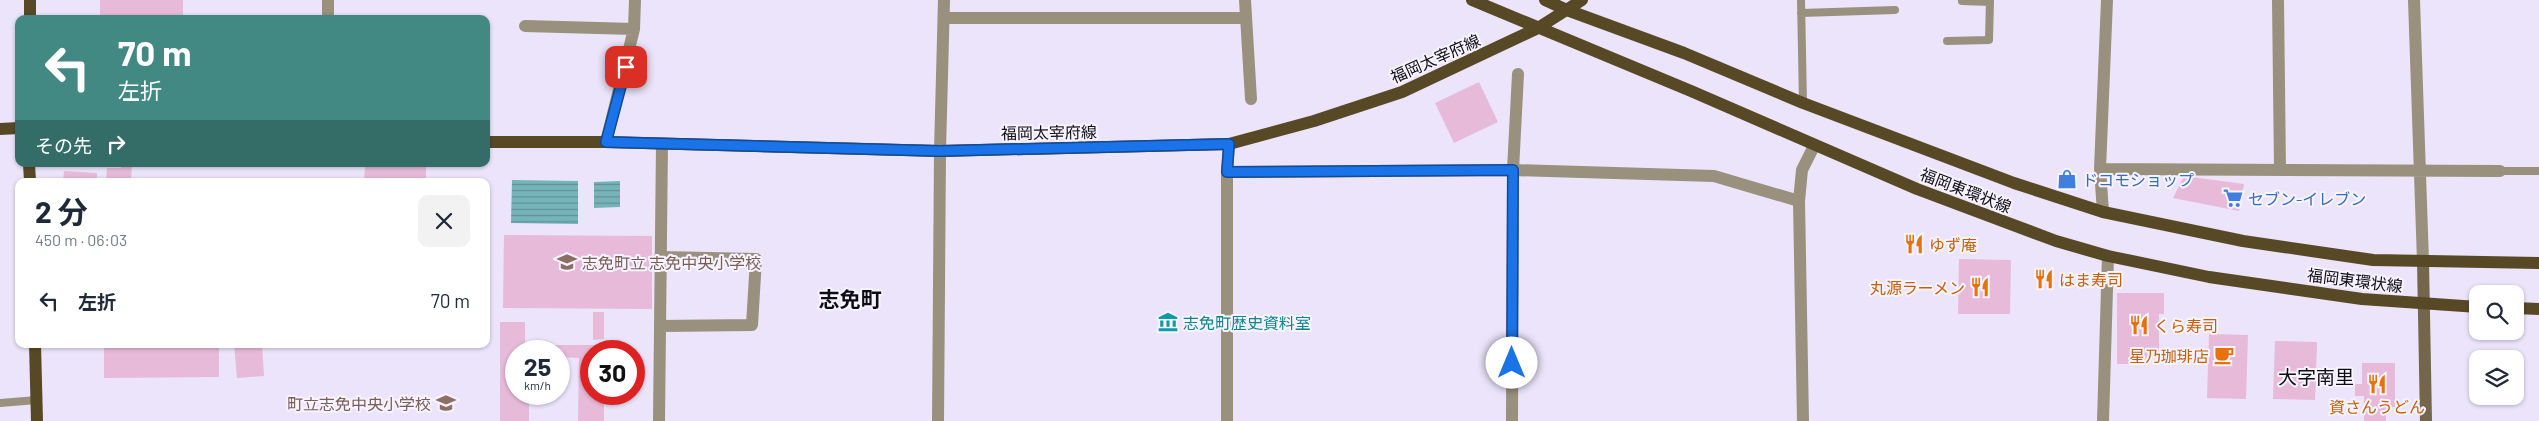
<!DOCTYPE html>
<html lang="ja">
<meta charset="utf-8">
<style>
:root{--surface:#fff;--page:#f2f2f3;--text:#1f2937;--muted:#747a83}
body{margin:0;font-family:Barlow,"Noto Sans JP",sans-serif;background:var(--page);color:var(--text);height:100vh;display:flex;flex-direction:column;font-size:19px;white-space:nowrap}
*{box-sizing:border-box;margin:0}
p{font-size:16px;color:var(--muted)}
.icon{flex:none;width:28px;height:28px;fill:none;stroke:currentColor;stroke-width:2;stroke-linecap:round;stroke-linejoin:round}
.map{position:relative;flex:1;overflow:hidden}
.panel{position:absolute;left:15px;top:178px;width:475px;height:170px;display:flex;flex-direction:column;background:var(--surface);border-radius:10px;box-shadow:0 1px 4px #0004}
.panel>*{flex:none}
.guide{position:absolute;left:15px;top:15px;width:475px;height:152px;border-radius:10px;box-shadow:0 1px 4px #0004;background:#428983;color:#fff;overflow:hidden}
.controls{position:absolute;left:2469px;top:285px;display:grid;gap:10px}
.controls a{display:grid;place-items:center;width:55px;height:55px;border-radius:10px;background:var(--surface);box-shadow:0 1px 4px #0004;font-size:25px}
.speed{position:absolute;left:505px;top:340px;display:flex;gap:10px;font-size:25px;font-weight:700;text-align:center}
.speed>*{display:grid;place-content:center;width:65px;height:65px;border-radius:50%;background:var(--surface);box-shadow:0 1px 4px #0004;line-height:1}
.speed small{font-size:12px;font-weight:400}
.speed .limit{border:8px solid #d22;background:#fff;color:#111}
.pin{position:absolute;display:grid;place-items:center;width:42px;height:42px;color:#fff;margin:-21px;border-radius:10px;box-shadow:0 2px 8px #0006}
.me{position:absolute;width:55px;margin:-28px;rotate:0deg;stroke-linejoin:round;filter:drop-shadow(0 0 4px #0008)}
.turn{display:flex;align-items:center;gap:18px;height:105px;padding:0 20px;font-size:22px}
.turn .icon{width:65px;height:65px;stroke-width:2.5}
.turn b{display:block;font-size:35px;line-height:42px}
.then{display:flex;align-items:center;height:48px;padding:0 20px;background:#0003;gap:10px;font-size:19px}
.round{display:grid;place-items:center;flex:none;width:52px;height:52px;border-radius:10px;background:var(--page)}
.head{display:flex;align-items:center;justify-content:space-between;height:85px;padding:0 20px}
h1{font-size:30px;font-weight:700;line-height:38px}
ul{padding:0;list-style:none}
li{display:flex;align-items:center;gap:15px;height:75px;padding:0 20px}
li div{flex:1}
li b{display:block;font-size:19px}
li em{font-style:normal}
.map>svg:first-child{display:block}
.water{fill:url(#water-rules)}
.building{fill:#e7bad9}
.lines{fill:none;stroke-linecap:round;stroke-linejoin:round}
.lane{stroke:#99907d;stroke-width:8}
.street{stroke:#99907d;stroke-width:12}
.secondary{stroke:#73664a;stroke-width:12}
.primary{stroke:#584926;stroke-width:12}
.route-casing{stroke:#114b97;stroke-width:12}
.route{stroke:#1a73e8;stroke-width:9}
.labels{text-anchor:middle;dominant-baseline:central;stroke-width:4;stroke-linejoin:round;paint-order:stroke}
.street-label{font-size:16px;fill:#0f0c15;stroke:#f7f3ff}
.shop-label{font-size:16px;fill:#366cbe;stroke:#f7f3ff;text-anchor:start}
.food-label{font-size:16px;fill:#c56008;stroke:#f7f3ff;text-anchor:start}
.education-label{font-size:16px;fill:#785e54;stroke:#f7f3ff;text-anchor:start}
.culture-label{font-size:16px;fill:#0d838f;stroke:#f7f3ff;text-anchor:start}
.quarter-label{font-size:19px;fill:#0f0c15;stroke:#f7f3ff}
.district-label{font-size:21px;font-weight:bold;fill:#0f0c15;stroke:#f7f3ff}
</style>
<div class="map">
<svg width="2539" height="421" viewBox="0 0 2539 421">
<defs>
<pattern id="water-rules" width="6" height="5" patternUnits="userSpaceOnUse" patternTransform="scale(1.25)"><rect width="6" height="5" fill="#75b4b8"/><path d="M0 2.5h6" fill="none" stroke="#5e9194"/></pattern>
</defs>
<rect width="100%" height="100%" fill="#ebe4fb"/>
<path class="water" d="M512,180L578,181V224L511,223Z
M620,181V207L594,208V182Z"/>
<path class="building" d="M100,0H183V19H100Z
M1479,82L1498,122L1454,143L1435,103Z
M121,164H132L131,181H106L107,168H121Z
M365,167H426V181H364Z
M64,171L97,173V181H63Z
M2184,176L2244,184L2239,211L2173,198Z
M504,235L652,236V309L503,308Z
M1959,259L2011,260L2010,314H1958Z
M2117,293H2164V314H2159V356H2147L2148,364H2117Z
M593,312H604V339L593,340Z
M500,322H525V345H619V351H591V394H604V421H578L579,358L559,357V351H516V394H529V421H500Z
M2209,334L2248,335L2246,399L2207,398Z
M2275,341L2317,342L2315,400L2273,399Z
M104,344H219V377L104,378Z
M234,344H262L264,376L237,378Z
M2362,363H2395V407H2386V421H2364V396H2355V384H2362Z"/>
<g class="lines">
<path class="lane" d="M1801,0L1803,103
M1962,1L1990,2
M1801,13L1895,10
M1947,41L1989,40L1990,0
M2500,171H2539
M0,403L37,400"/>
<path class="street" d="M1245,0L1251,99
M2278,0L2280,170
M2414,0L2423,261
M944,18H1246
M328,19V0
M525,26L634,29
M606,142L634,29L635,0
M2100,169L2500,171
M1227,172L1513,170L1714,176L1799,201
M2103,212L2100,169L2107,0
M660,326L752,325L756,259L660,257
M659,421L662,144
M938,421L940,151L944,0
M1227,421V172L1229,144
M1512,421L1513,170L1518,74
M1803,421L1799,201L1802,170L1814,146
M2103,421L2108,256"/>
<path class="secondary" d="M2423,261L2426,421"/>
<path class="primary" d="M1472,0L1691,91L1917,189L2056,241L2108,256L2209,277L2362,299L2478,307
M1545,0L1567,10L1684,53L1803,103L2014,183L2103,212L2243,241L2373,260L2539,263
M30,19V0
M0,129L19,128
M486,142H606L940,151L1229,144L1314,121L1402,92L1538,28L1582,0
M29,164L30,181
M2515,308L2539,309
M35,344L37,421"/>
</g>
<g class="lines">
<defs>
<path id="route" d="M626,67L606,142L940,151L1229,144L1227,172L1513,170L1512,363"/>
</defs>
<use href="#route" class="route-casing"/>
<use href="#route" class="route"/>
</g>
<defs>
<symbol id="shop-bare" viewBox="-9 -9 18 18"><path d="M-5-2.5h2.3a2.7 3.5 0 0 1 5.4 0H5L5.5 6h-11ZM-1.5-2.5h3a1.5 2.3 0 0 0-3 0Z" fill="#3f7fe0" stroke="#f7f3ff" stroke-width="2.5" paint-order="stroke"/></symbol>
<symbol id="supermarket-bare" viewBox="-9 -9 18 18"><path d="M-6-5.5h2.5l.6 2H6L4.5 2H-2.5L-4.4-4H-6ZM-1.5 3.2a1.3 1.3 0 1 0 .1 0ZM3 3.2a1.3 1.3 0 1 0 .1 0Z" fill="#3f7fe0" stroke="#f7f3ff" stroke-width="2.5" paint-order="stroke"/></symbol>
<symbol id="restaurant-bare" viewBox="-9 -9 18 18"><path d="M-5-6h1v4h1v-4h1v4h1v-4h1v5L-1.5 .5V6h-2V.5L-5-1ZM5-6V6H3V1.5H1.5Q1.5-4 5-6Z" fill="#e8710a" stroke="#f7f3ff" stroke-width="2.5" paint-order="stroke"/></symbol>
<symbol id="school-bare" viewBox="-9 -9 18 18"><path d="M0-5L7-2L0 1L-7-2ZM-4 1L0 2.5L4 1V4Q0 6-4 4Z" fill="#8d6e63" stroke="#f7f3ff" stroke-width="2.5" paint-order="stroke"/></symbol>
<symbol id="museum-bare" viewBox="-9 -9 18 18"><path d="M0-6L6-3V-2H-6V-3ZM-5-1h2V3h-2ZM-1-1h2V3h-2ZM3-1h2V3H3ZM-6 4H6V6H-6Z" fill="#0f9aa8" stroke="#f7f3ff" stroke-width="2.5" paint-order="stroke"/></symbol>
<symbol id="cafe-bare" viewBox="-9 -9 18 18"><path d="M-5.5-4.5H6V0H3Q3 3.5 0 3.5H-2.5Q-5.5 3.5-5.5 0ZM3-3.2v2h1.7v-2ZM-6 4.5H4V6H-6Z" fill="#e8710a" stroke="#f7f3ff" stroke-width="2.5" paint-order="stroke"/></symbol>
</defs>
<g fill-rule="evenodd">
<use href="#shop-bare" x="2053" y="165" width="28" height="28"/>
<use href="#supermarket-bare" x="2219" y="184" width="28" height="28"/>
<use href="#restaurant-bare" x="1900" y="230" width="28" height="28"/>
<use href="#school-bare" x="553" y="248" width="28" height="28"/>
<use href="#restaurant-bare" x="2030" y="265" width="28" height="28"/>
<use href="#restaurant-bare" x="1966" y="273" width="28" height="28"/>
<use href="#museum-bare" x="1154" y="308" width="28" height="28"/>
<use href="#restaurant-bare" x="2125" y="311" width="28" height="28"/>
<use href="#cafe-bare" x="2210" y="341" width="28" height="28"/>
<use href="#restaurant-bare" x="2363" y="370" width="28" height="28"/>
<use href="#school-bare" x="432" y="389" width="28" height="28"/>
</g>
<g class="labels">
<g class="street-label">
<text transform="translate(1435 58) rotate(-24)">福岡太宰府線</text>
<text transform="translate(1049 132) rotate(-1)">福岡太宰府線</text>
<text transform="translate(1966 190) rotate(21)">福岡東環状線</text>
<text transform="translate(2355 280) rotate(7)">福岡東環状線</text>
</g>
<g class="shop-label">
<text x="2082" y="179">ドコモショップ</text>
<text x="2248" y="198">セブン-イレブン</text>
</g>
<g class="food-label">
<text x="1929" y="244">ゆず庵</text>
<text x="2059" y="279">はま寿司</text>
<text x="1965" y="287" text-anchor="end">丸源ラーメン</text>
<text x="2154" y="325">くら寿司</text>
<text x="2209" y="355" text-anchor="end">星乃珈琲店</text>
<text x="2377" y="406" text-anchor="middle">資さんうどん</text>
</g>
<g class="education-label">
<text x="582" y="262">志免町立 志免中央小学校</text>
<text x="431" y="403" text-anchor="end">町立志免中央小学校</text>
</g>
<g class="culture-label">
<text x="1183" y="322">志免町歴史資料室</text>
</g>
<g class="quarter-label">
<text x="2316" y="376">大字南里</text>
</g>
<g class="district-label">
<text x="850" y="298">志免町</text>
</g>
</g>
</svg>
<div class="controls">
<a><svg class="icon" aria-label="search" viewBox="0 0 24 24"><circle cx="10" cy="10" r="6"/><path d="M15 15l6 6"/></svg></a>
<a><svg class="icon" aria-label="layers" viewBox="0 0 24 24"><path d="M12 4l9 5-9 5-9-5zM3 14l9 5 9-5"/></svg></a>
</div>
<div class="speed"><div>25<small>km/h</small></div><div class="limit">30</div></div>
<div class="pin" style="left:626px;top:67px;background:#d93025"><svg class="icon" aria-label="arrive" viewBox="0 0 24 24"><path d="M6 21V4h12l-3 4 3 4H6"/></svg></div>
<svg class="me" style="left:1512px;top:363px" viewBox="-20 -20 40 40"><circle r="19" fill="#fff"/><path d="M0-13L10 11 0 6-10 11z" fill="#1a73e8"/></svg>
<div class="guide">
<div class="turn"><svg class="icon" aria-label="left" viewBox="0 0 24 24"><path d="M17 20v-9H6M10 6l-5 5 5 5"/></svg><div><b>70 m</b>左折</div></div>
<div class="then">その先<svg class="icon" aria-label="right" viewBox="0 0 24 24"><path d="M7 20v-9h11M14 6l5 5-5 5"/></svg></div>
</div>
<section class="panel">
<div class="head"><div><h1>2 分</h1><p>450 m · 06:03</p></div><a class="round"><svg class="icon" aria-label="close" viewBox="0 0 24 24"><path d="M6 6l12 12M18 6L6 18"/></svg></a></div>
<ul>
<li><svg class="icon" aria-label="left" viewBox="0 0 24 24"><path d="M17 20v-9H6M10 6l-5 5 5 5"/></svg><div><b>左折</b></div><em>70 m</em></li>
</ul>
</section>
</div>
